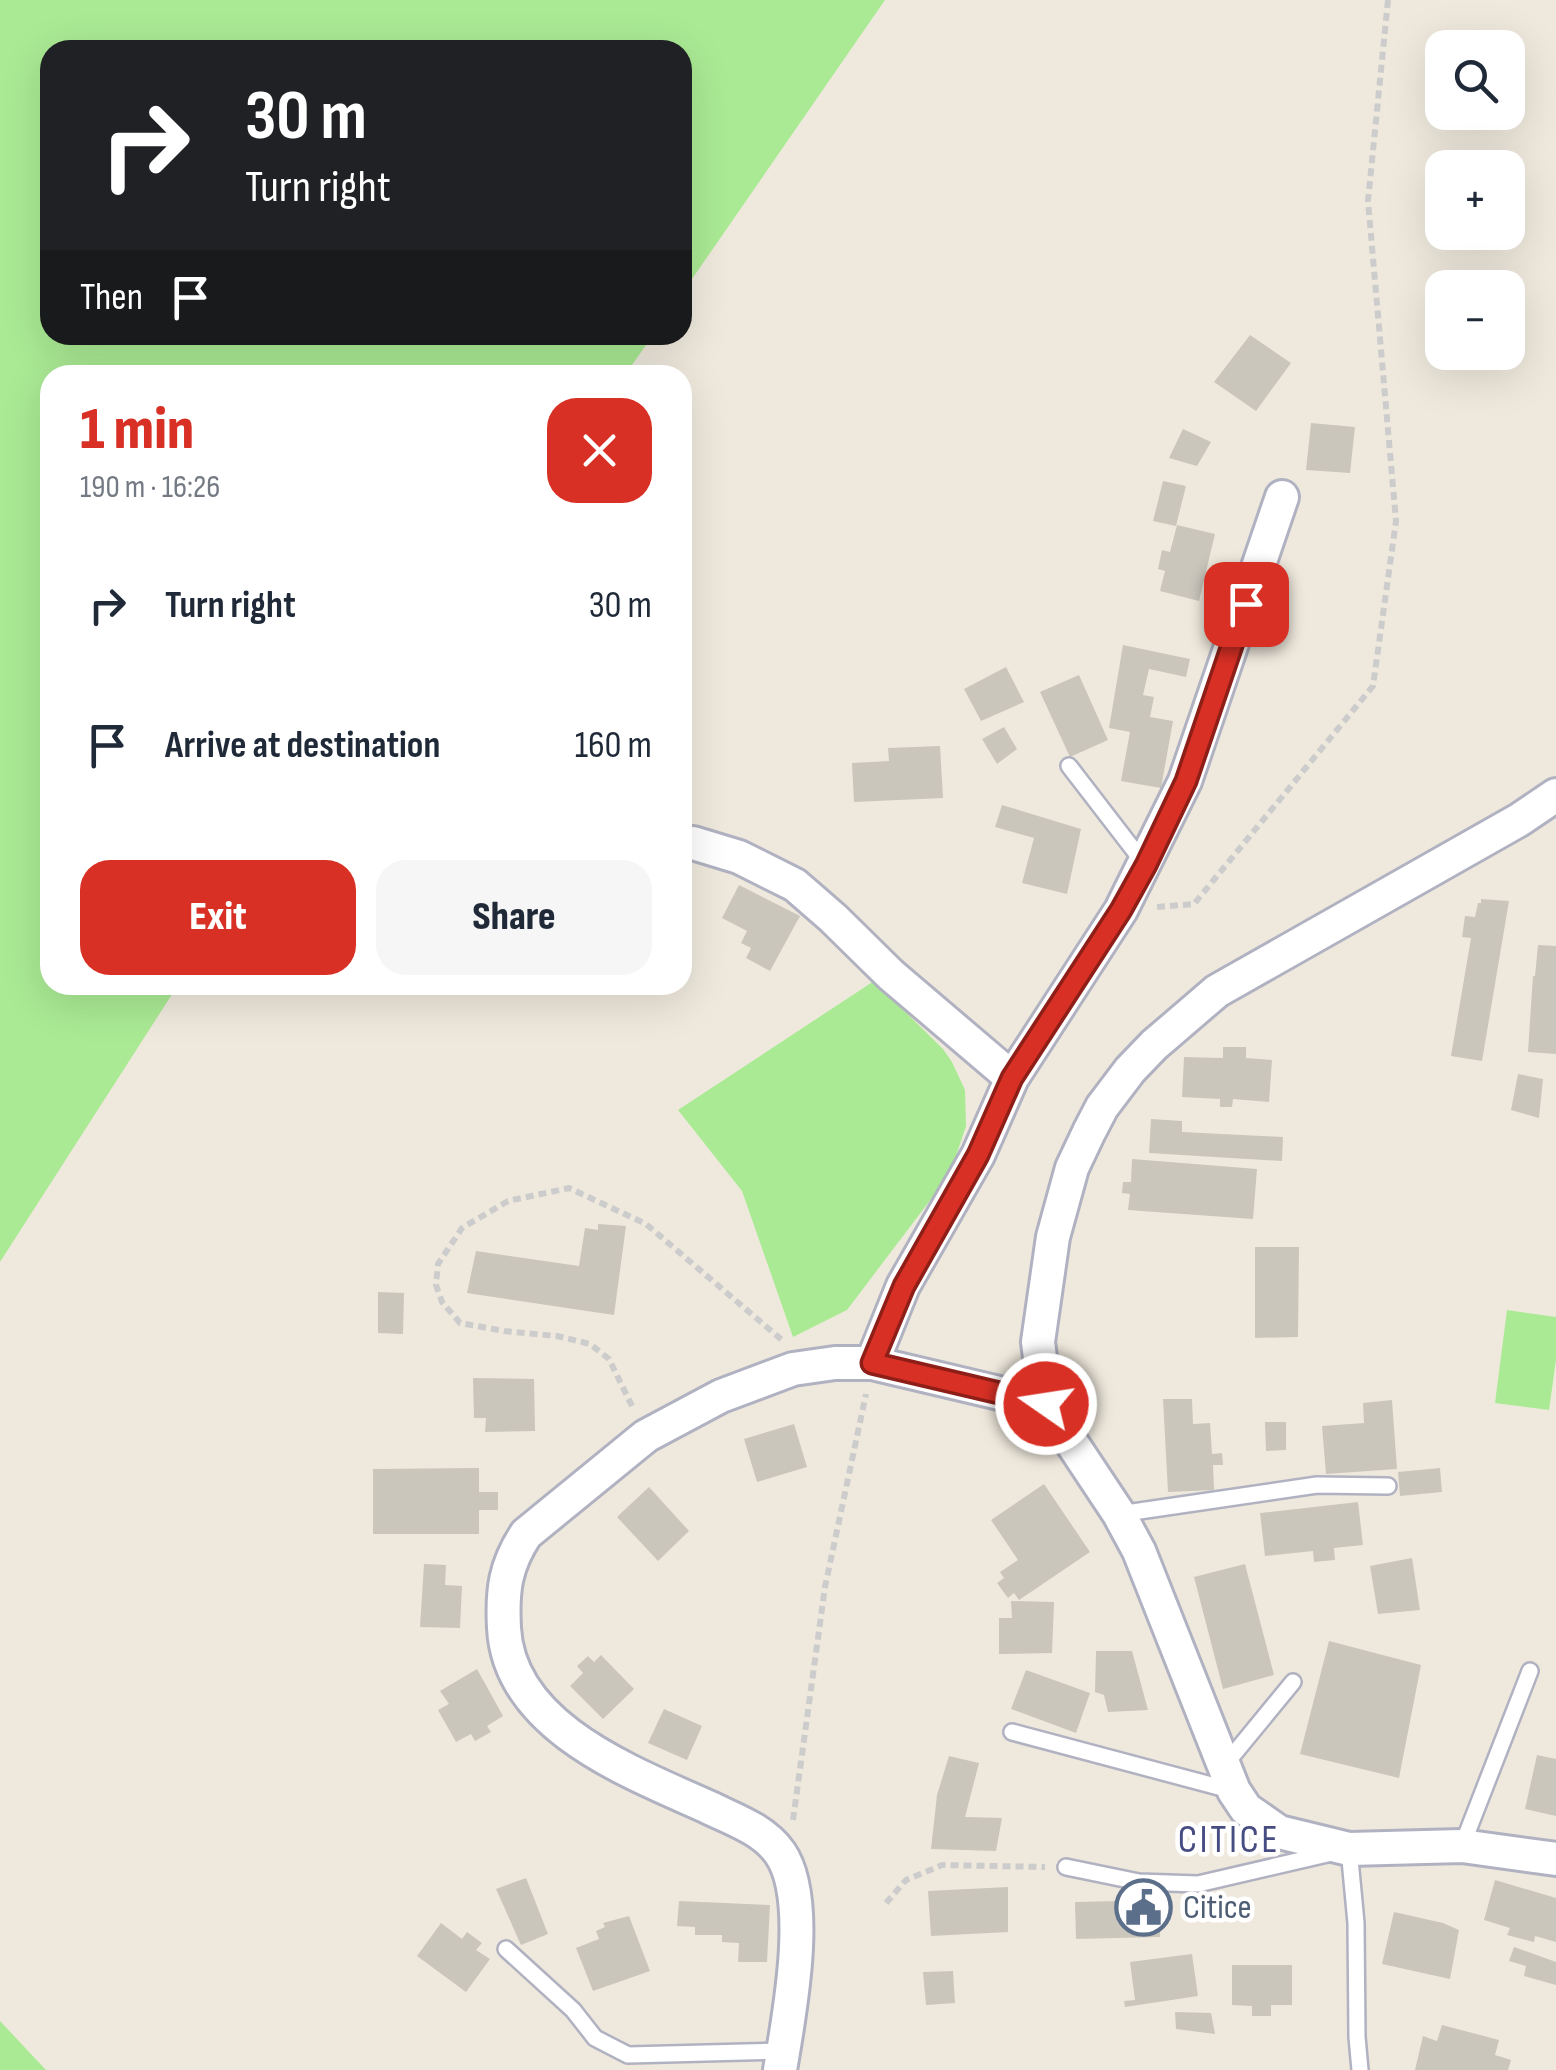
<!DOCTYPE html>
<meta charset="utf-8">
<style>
:root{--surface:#fff;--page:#f6f6f7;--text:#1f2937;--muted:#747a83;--accent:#d93025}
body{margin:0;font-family:"Sofia Sans Condensed",sans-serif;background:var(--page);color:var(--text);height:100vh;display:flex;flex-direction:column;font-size:38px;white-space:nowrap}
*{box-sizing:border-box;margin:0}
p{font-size:32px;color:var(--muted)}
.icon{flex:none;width:55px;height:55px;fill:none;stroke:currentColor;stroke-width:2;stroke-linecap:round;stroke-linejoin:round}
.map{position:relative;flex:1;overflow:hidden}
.panel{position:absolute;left:40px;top:365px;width:652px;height:630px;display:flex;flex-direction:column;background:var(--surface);border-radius:30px;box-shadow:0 10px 40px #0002}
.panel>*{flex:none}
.guide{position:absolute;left:40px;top:40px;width:652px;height:305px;border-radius:30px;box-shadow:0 10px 40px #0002;background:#202124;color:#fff;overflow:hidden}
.buttons{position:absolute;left:1425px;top:30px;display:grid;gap:20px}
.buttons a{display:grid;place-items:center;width:100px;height:100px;border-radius:20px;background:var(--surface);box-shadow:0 10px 40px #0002;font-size:50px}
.pin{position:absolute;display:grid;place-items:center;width:85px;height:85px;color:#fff;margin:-42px;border-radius:20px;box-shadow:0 5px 15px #0006}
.me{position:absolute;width:110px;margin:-55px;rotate:283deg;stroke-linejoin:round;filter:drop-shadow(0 0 8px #0008)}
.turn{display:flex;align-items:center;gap:35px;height:210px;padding:0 40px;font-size:45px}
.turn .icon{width:130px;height:130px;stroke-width:2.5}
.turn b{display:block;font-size:70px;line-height:85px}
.then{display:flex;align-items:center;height:95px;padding:0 40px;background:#0003;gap:20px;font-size:38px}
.round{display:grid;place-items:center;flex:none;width:105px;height:105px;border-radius:30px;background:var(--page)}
.head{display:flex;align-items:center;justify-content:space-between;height:170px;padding:0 40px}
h1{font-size:60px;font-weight:800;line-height:75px;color:var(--accent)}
.action{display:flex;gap:20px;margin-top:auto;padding:20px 40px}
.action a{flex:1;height:115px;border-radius:30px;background:var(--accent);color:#fff;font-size:40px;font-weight:800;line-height:115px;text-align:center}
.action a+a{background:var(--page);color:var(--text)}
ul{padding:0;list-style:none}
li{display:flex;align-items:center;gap:30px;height:140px;padding:0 40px}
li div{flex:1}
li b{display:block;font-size:38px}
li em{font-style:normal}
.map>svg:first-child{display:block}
.green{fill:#aaea94}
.building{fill:#cac6bc}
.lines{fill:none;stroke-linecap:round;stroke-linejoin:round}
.service-casing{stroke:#b1b2c1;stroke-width:20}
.minor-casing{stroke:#b1b2c1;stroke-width:38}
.path{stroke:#ccc;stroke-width:6;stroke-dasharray:8 5;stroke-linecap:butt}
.service{stroke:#fff;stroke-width:15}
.minor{stroke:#fff;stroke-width:32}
.route-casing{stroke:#8d1f18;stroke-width:25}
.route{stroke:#d93025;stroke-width:18}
.labels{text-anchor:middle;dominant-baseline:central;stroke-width:9;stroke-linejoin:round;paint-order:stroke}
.service-label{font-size:35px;fill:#4e5e75;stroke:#fff;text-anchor:start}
.quarter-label{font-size:40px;letter-spacing:2.5px;fill:#474d82;stroke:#fff}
</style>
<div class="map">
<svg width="1556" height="2070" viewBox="0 0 1556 2070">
<rect width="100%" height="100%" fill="#efe9dd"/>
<path class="green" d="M0,0H885L683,292L682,50H50V335H653L625,375H50V985H178L0,1262Z
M874,981L943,1049L952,1062L965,1090L966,1126L950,1174L847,1310L793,1337L742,1191L678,1110Z
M1507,1310L1556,1317V1360L1549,1410L1495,1403Z
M0,2021L46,2070H0Z"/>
<path class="building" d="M1250,335L1291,363L1256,411L1214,382Z
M1311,423L1355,427L1350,473L1306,470Z
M1183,429L1211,442L1197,466L1169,458Z
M1163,481L1186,486L1176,526L1153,521Z
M1177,525L1215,534L1199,601L1160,591L1165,571L1158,569L1162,550L1170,552Z
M1123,645L1190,659L1186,677L1149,669L1143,695L1154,697L1150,717L1173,721L1161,788L1121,781L1130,732L1109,728Z
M1006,667L1024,702L981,721L964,689Z
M1079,675L1108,740L1070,757L1040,692Z
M1004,727L1017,749L997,764L982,739Z
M940,746L943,798L854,802L852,763L889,761L888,748Z
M1002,805L1081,829L1067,894L1022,883L1034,838L995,827Z
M739,885L800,916L770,971L746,958L751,948L741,943L747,931L722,918Z
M1481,899L1509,901L1482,1061L1451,1056L1471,938L1462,937L1465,916L1475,917L1478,903H1481Z
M1538,945L1556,946V1054L1528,1052L1533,976H1535Z
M1223,1047H1246V1058L1272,1060L1269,1102L1233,1099L1232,1107H1220V1099L1182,1097L1184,1057L1223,1058Z
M1518,1074L1543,1079L1539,1118L1511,1110Z
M1151,1119L1182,1121V1132L1283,1137L1282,1161L1149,1153Z
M1132,1159L1257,1169L1253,1219L1128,1210L1130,1194L1122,1193L1123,1182H1131Z
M598,1224L626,1226L614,1315L467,1293L476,1251L579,1266L585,1228L598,1230Z
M1255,1247H1299L1298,1337L1255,1338Z
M378,1292L404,1293L403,1334L378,1333Z
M473,1378L534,1379L535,1431L485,1432L486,1418H474Z
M1163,1399H1192L1193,1424L1210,1423L1212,1454L1222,1453L1223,1465H1213L1214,1490L1168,1492Z
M1392,1400L1397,1469L1326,1474L1322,1426L1364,1423L1363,1403Z
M1265,1422H1286V1450L1266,1451Z
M794,1424L807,1467L757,1482L744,1439Z
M479,1468V1492H498V1510H479V1534H373V1469Z
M1440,1468L1442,1492L1400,1496L1398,1472Z
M1044,1484L1090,1552L1019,1600L1014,1593L1008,1598L997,1583L1004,1578L1000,1572L1018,1560L991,1520Z
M649,1487L689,1531L658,1561L617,1517Z
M1358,1502L1363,1545L1334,1548L1335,1560L1314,1562L1313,1551L1265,1556L1260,1513Z
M1412,1558L1420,1610L1378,1614L1370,1566Z
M424,1564L446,1565L445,1585L462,1586L460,1628L420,1627Z
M1245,1564L1274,1675L1223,1689L1194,1577Z
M1011,1601L1054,1602L1052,1653L999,1654V1618H1012Z
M1329,1641L1421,1665L1399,1778L1300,1754Z
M1096,1651H1132L1148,1710L1108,1712L1104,1695L1095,1692Z
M601,1655L634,1689L603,1719L570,1686L583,1673L577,1666L588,1656L594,1662Z
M477,1669L503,1716L487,1726L491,1732L475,1741L471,1734L456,1742L438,1710L449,1704L440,1691Z
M1026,1670L1090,1693L1076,1733L1011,1709Z
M664,1709L702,1726L687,1760L648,1743Z
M1537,1755L1556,1759V1816L1525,1809Z
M949,1756L979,1763L965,1817L1002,1818L996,1851L931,1849L937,1795Z
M526,1878L548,1934L521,1945L496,1889Z
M1495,1880L1556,1898V1942L1535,1936L1534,1942L1507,1935L1510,1928L1484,1920Z
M1008,1887V1932L931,1936L928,1891Z
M1160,1900V1937L1076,1939L1075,1902Z
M679,1901L770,1905L767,1962H738L739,1943L722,1942V1935H695V1927L677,1926Z
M1394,1912L1443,1923L1459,1930L1450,1979L1382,1964Z
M629,1916L650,1971L593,1991L576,1948L599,1939L596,1931L605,1927L603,1923Z
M441,1923L462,1939L467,1932L482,1943L476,1950L490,1959L466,1992L417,1956Z
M1514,1947L1556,1962V1985L1524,1976L1526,1966L1509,1961Z
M1192,1954L1198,1996L1125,2007L1124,2001L1135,2000L1130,1962Z
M1232,1965H1292V2005H1271V2016H1252V2006L1232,2005Z
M953,1971L955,2003L926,2005L923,1972Z
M1175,2012L1211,2013L1215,2034L1176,2029Z
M1442,2025L1499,2040L1495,2055L1511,2060L1508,2070H1415L1423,2036L1437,2041Z"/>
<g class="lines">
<defs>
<path id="service" d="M1069,766L1143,862
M1119,1514L1317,1485L1388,1486
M1012,1732L1230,1790
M1224,1766L1293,1682
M1462,1846L1530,1671
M1066,1867L1139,1882L1198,1884L1349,1849L1356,1923L1357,2037L1360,2070
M506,1949L573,2010L595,2038L628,2055L783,2051"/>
<path id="minor" d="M693,843L739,857L795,885L833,918L891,975L1012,1078
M872,1363L903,1286L978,1155L1012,1078L1121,910L1185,781L1282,497
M1046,1404L1038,1342L1053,1237L1072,1168L1089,1132L1102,1107L1130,1070L1154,1045L1217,991L1519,820L1556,795
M780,2070C789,2016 812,1899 780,1853C764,1830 735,1820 710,1808C633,1773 509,1728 504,1628C502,1590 505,1566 526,1534L646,1436L721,1396L793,1369L835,1363H872L1046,1404L1119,1514L1139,1551L1234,1791L1246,1809L1279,1832L1349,1849L1462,1846L1556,1859"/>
</defs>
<use href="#service" class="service-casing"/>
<use href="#minor" class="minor-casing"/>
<path class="path" d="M1157,907L1194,904L1373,686L1396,521L1368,201L1388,0
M632,1406L609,1359L590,1344L557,1336L504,1331L460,1323L442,1302L436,1285L438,1264L462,1228L508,1201L569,1188L646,1224L782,1340
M793,1820L825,1587L866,1394
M886,1903L906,1880L942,1865L1045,1867"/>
<use href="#service" class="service"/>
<use href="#minor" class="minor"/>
</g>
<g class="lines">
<defs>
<path id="route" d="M1046,1404L872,1363L904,1286L978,1155L1012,1078L1121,910L1146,865L1186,781L1246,604"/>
</defs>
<use href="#route" class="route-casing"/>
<use href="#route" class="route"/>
</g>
<defs>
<symbol id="civic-ring" viewBox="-11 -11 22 22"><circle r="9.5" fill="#fff" stroke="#5c6f8a" stroke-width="1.5"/><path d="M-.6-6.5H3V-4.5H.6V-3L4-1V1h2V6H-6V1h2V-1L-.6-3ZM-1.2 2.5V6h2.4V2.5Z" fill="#5c6f8a"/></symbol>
</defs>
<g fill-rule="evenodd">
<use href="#civic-ring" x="1112" y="1876" width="63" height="63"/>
</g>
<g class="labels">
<g class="service-label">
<text x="1183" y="1907">Citice</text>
</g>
<g class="quarter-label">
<text x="1229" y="1840">CITICE</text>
</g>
</g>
</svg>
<div class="buttons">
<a><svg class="icon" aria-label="search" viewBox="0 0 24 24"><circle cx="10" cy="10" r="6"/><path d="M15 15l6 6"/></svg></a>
<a>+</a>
<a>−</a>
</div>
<div class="pin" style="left:1246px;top:604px;background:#d93025"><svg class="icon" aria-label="arrive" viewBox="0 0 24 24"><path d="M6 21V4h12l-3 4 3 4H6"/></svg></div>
<svg class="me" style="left:1046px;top:1404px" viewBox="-20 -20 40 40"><circle r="17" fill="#d93025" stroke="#fff" stroke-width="3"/><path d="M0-11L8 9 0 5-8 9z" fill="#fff"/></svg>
<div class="guide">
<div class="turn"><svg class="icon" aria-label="right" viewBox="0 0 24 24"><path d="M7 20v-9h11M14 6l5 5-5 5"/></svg><div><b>30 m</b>Turn right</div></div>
<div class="then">Then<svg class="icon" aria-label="arrive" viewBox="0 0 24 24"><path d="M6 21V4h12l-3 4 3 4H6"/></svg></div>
</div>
<section class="panel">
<div class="head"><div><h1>1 min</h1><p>190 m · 16:26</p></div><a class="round" style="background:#d93025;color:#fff"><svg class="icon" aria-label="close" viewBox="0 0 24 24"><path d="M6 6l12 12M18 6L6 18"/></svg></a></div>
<ul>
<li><svg class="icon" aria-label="right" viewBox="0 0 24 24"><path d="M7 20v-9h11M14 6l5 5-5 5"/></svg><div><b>Turn right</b></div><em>30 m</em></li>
<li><svg class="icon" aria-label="arrive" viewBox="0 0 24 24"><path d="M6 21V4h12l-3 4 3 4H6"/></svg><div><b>Arrive at destination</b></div><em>160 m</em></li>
</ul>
<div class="action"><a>Exit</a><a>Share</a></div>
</section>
</div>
